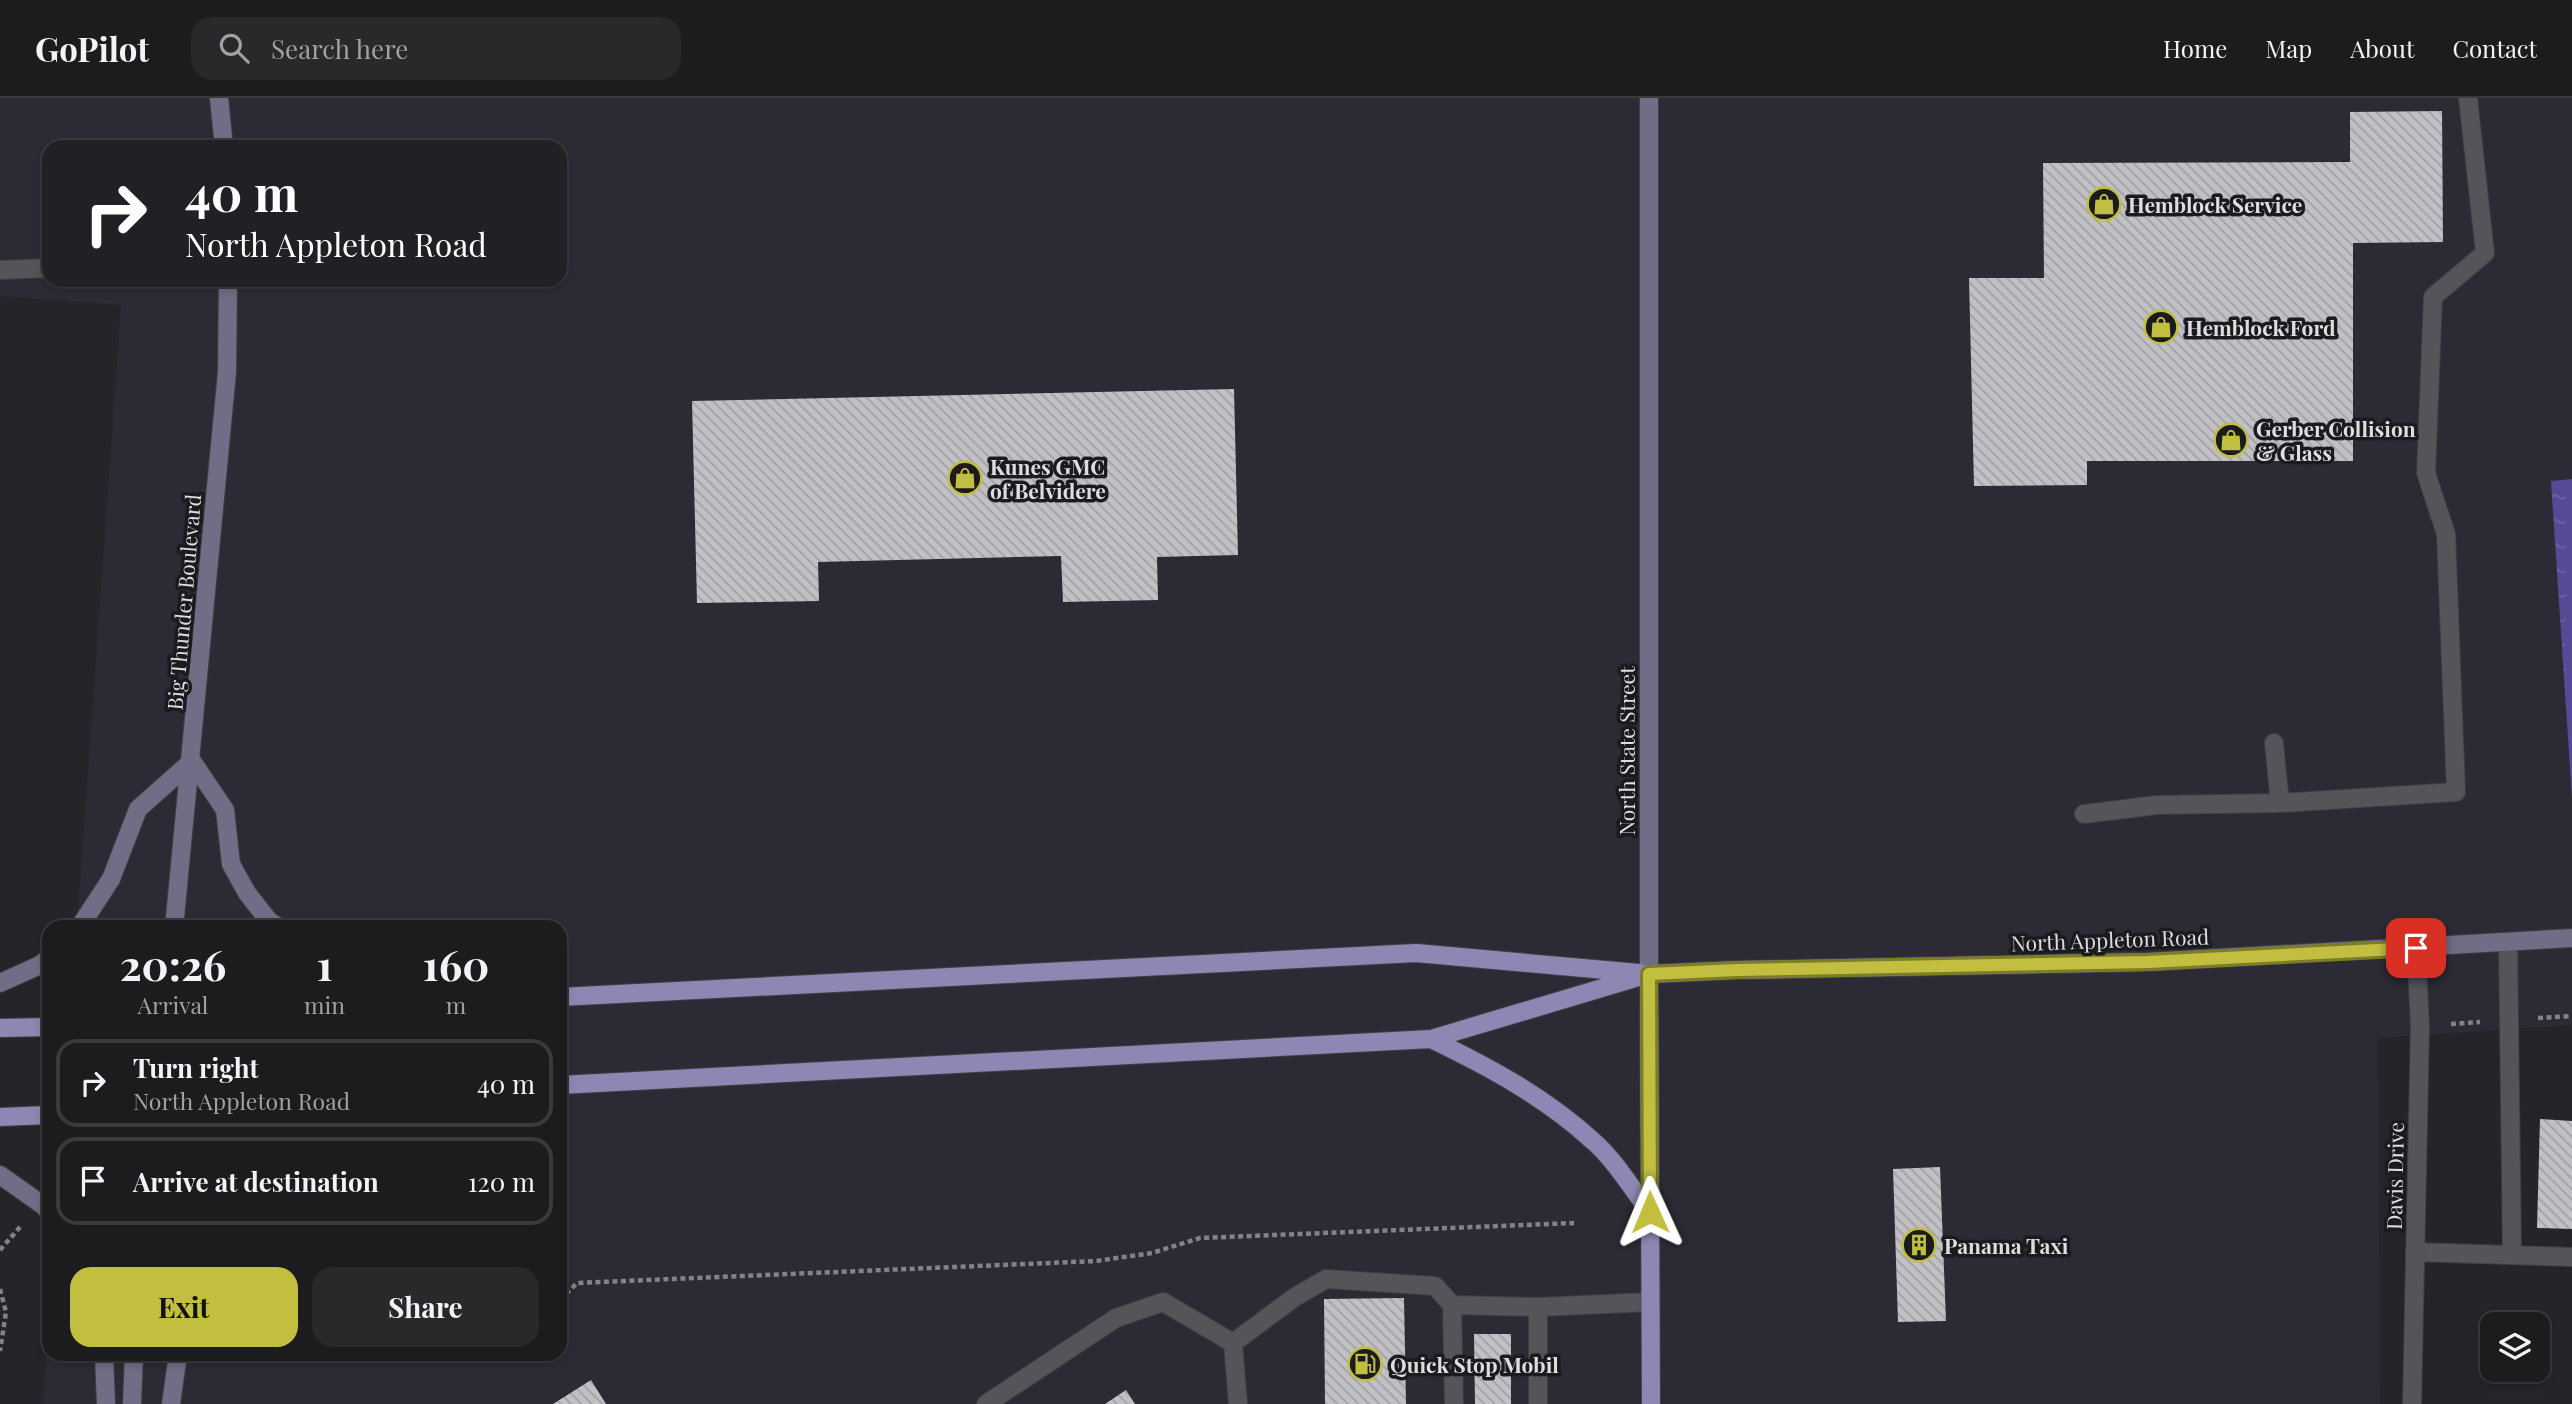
<!DOCTYPE html>
<style>
:root{--surface:#1c1c1f;--page:#29292c;--text:#f1f3f6;--muted:#a0a1a4;--line:#3a3a3d;--accent:#c1be40}
body{margin:0;font-family:"Playfair Display",serif;background:var(--page);color:var(--text);height:100vh;display:flex;flex-direction:column;font-size:26px;white-space:nowrap}
*{box-sizing:border-box;margin:0}
p{font-size:23px;color:var(--muted)}
.icon{flex:none;width:38px;height:38px;fill:none;stroke:currentColor;stroke-width:2;stroke-linecap:round;stroke-linejoin:round}
.map{position:relative;flex:1;overflow:hidden}
.sheet{position:absolute;left:42px;top:822px;width:525px;height:441px;display:flex;flex-direction:column;background:var(--surface);border-radius:21px;box-shadow:0 4px 10px #0003,0 0 0 2px var(--line)}
.sheet>*{flex:none}
.guide{position:absolute;left:42px;top:42px;width:525px;height:147px;border-radius:21px;box-shadow:0 4px 10px #0003,0 0 0 2px var(--line);background:#202124;color:#fff;overflow:hidden}
.tools{position:absolute;left:2480px;top:1214px;display:grid;gap:14px}
.tools a{display:grid;place-items:center;width:70px;height:70px;border-radius:14px;background:var(--surface);box-shadow:0 4px 10px #0003,0 0 0 2px var(--line);font-size:35px}
.pin{position:absolute;display:grid;place-items:center;width:60px;height:60px;color:#fff;margin:-30px;border-radius:14px;box-shadow:0 4px 10px #0006}
.me{position:absolute;width:77px;margin:-38px;rotate:359deg;stroke-linejoin:round;filter:drop-shadow(0 0 5px #0008)}
.turn{display:flex;align-items:center;gap:24px;height:147px;padding:0 28px;font-size:32px}
.turn .icon{width:91px;height:91px;stroke-width:2.5}
.turn b{display:block;font-size:49px;line-height:60px}
.eta{display:flex;justify-content:space-evenly;align-items:center;height:119px;text-align:center}
.eta b{font-size:42px;font-weight:700;line-height:49px}
.action{display:flex;gap:14px;margin-top:auto;padding:14px 28px}
.action a{flex:1;height:80px;border-radius:21px;background:var(--accent);color:#111;font-size:28px;font-weight:700;line-height:80px;text-align:center}
.action a+a{background:var(--page);color:var(--text)}
ul{padding:0;list-style:none}
li{display:flex;align-items:center;gap:21px;height:88px;margin:0 14px 10px;padding:0 14px;border:4px solid var(--line);border-radius:21px}
li div{flex:1}
li b{display:block;font-size:26px}
li em{font-style:normal}
header{display:flex;align-items:center;gap:42px;box-sizing:border-box;height:98px;padding:0 35px;background:var(--surface);border-bottom:2px solid var(--line)}
header strong{font-size:33px}
nav{display:flex;gap:38px;margin-inline-start:auto;font-size:24px}
.search{width:490px;height:63px;background:var(--page);display:flex;align-items:center;gap:18px;box-sizing:border-box;padding:0 24px;border-radius:21px;color:var(--muted);font-size:26px}
.map>svg:first-child{display:block}
.built{fill:#2c2b35;fill-rule:evenodd}
.water{fill:url(#water-ripples)}
.building{fill:url(#building-back-hatch)}
.lines{fill:none;stroke-linecap:round;stroke-linejoin:round}
.lane-casing{stroke:#404043;stroke-width:20}
.street-casing{stroke:#404043;stroke-width:20}
.secondary-casing{stroke:#404043;stroke-width:20}
.primary-casing{stroke:#404043;stroke-width:20}
.path{stroke:#838386;stroke-width:4.5;stroke-dasharray:5 3.5;stroke-linecap:butt}
.lane{stroke:#545459;stroke-width:18}
.street{stroke:#545459;stroke-width:18}
.secondary{stroke:#706e86;stroke-width:18}
.primary{stroke:#8c88b3;stroke-width:18}
.route-casing{stroke:#7d7c2a;stroke-width:18}
.route{stroke:#c1be40;stroke-width:12}
.labels{text-anchor:middle;dominant-baseline:central;stroke-width:7;stroke-linejoin:round;paint-order:stroke}
.poi-label{font-size:21px;font-weight:bold;fill:#dedee0;stroke:#1b1b1f;text-anchor:start}
.street-label{font-size:21px;fill:#dedee0;stroke:#1b1b1f}
</style>
<header>
<strong>GoPilot</strong>
<div class="search"><svg class="icon" aria-label="search" viewBox="0 0 24 24"><circle cx="10" cy="10" r="6"/><path d="M15 15l6 6"/></svg>Search here</div>
<nav><a>Home</a><a>Map</a><a>About</a><a>Contact</a></nav>
</header>
<div class="map">
<svg width="2572" height="1306" viewBox="0 0 2572 1306">
<defs>
<pattern id="water-ripples" width="26" height="14" patternUnits="userSpaceOnUse" patternTransform="scale(1.75)"><rect width="26" height="14" fill="#564a97"/><path d="M2 4q2-2 4 0t4 0M15 11q2-2 4 0t4 0" fill="none" stroke="#6e64a5"/></pattern>
<pattern id="building-back-hatch" width="6" height="6" patternUnits="userSpaceOnUse" patternTransform="scale(1.75)"><rect width="6" height="6" fill="#c0c0c5"/><path d="M-1 5l2 2M0 0l6 6M5-1l2 2" fill="none" stroke="#a1a1a4"/></pattern>
</defs>
<rect width="100%" height="100%" fill="#252529"/>
<path class="built" d="M0,0H2572V927L2378,940L2380,1306H43L49,1218V1256H560V830L77,829L121,207L0,198ZM49,49H560V182H49Z"/>
<path class="water" d="M2572,381V700L2551,383Z"/>
<path class="building" d="M2442,13L2443,144L2353,145V363H2087V387L1974,388L1969,180H2044L2043,65L2350,64V14Z
M1234,291L1238,457L1157,459L1158,502L1063,504L1061,458L818,464L819,503L697,505L692,303Z
M2540,1021L2572,1023V1131L2537,1130Z
M1940,1069L1946,1223L1898,1224L1893,1071Z
M1404,1200L1406,1306H1325L1324,1201Z
M1474,1236H1511V1306H1475Z
M591,1282L606,1306H553Z
M1126,1292L1135,1306H1105Z"/>
<g class="lines">
<defs>
<path id="lane" d="M0,172L49,170
M2274,645L2280,705
M2084,716L2157,707L2280,705L2456,694L2446,436L2426,375L2433,199L2485,155L2468,0
M2508,844L2512,1157
M2415,1154L2572,1159
M1238,1306L1233,1245L1295,1199L1326,1181L1435,1188L1452,1207
M1454,1306L1452,1207L1538,1209L1650,1204
M1538,1306V1209"/>
<path id="street" d="M986,1306L1116,1220L1163,1204L1233,1245
M2412,1306L2420,928L2416,850"/>
<path id="secondary" d="M219,0L224,49
M1649,0V876L1736,872L2148,864L2572,840
M192,663L225,712L231,766L247,795L269,823L280,830
M79,830L111,781L138,711L192,663
M174,830L227,274L228,182
M0,885L40,867L49,860
M0,1077L44,1108L49,1114
M104,1256L106,1306
M132,1306L134,1256
M171,1306L178,1256"/>
<path id="primary" d="M1649,876L1651,1306
M560,899L1416,855L1639,875
M0,930L49,929
M1431,941C1489,969 1545,999 1593,1043C1615,1062 1632,1091 1650,1114
M560,987L1431,941L1649,876
M0,1019L49,1017"/>
</defs>
<use href="#lane" class="lane-casing"/>
<use href="#street" class="street-casing"/>
<use href="#secondary" class="secondary-casing"/>
<use href="#primary" class="primary-casing"/>
<path class="path" d="M2538,920L2572,918
M2451,926L2480,924
M0,1152L20,1129
M0,1191L6,1214L0,1253
M560,1202L577,1185L1096,1163L1152,1155L1200,1140L1574,1125"/>
<use href="#lane" class="lane"/>
<use href="#street" class="street"/>
<use href="#secondary" class="secondary"/>
<use href="#primary" class="primary"/>
</g>
<g class="lines">
<defs>
<path id="route" d="M1650,1114L1649,876L1737,872L2148,864L2416,850"/>
</defs>
<use href="#route" class="route-casing"/>
<use href="#route" class="route"/>
</g>
<defs>
<symbol id="shop-ring" viewBox="-11 -11 22 22"><circle r="9.5" fill="#1b1b1f" stroke="#c1be40" stroke-width="1.5"/><path d="M-5-2.5h2.3a2.7 3.5 0 0 1 5.4 0H5L5.5 6h-11ZM-1.5-2.5h3a1.5 2.3 0 0 0-3 0Z" fill="#c1be40"/></symbol>
<symbol id="building-ring" viewBox="-11 -11 22 22"><circle r="9.5" fill="#1b1b1f" stroke="#c1be40" stroke-width="1.5"/><path d="M-4-6H4V6H1V3H-1V6H-4ZM-2.5-4.3h1.7v1.8h-1.7ZM.8-4.3h1.7v1.8H.8ZM-2.5-1h1.7V.8h-1.7ZM.8-1h1.7V.8H.8Z" fill="#c1be40"/></symbol>
<symbol id="fuel-ring" viewBox="-11 -11 22 22"><circle r="9.5" fill="#1b1b1f" stroke="#c1be40" stroke-width="1.5"/><path d="M-5.5-6h7V0h2V4h1.3V-2.5L3-4.5l.8-.8L6-3V5H2.5V1h-1V6h-7ZM-4.2-4.7v3.2H.2V-4.7Z" fill="#c1be40"/></symbol>
</defs>
<g fill-rule="evenodd">
<use href="#shop-ring" x="2085" y="87" width="38" height="38"/>
<use href="#shop-ring" x="2142" y="210" width="38" height="38"/>
<use href="#shop-ring" x="2212" y="323" width="38" height="38"/>
<use href="#shop-ring" x="946" y="361" width="38" height="38"/>
<use href="#building-ring" x="1900" y="1128" width="38" height="38"/>
<use href="#fuel-ring" x="1346" y="1247" width="38" height="38"/>
</g>
<g class="labels">
<g class="poi-label">
<text x="2128" y="106">Hemblock Service</text>
<text x="2186" y="229">Hemblock Ford</text>
<text x="2256" y="330">Gerber Collision<tspan x="2256" dy="24">&amp; Glass</tspan></text>
<text x="990" y="368">Kunes GMC<tspan x="990" dy="24">of Belvidere</tspan></text>
<text x="1944" y="1147">Panama Taxi</text>
<text x="1390" y="1266">Quick Stop Mobil</text>
</g>
<g class="street-label">
<text transform="translate(183 504) rotate(-85)">Big Thunder Boulevard</text>
<text transform="translate(1626 653) rotate(-90)">North State Street</text>
<text transform="translate(2110 841) rotate(-2)">North Appleton Road</text>
<text transform="translate(2394 1078) rotate(-89)">Davis Drive</text>
</g>
</g>
</svg>
<div class="tools">
<a><svg class="icon" aria-label="layers" viewBox="0 0 24 24"><path d="M12 4l9 5-9 5-9-5zM3 14l9 5 9-5"/></svg></a>
</div>
<div class="pin" style="left:2416px;top:850px;background:#d93025"><svg class="icon" aria-label="arrive" viewBox="0 0 24 24"><path d="M6 21V4h12l-3 4 3 4H6"/></svg></div>
<svg class="me" style="left:1650px;top:1114px" viewBox="-20 -20 40 40"><path d="M0-17L14 15 0 8-14 15z" fill="#c1be40" stroke="#fff" stroke-width="4"/></svg>
<div class="guide">
<div class="turn"><svg class="icon" aria-label="right" viewBox="0 0 24 24"><path d="M7 20v-9h11M14 6l5 5-5 5"/></svg><div><b>40 m</b>North Appleton Road</div></div>
</div>
<section class="sheet">
<div class="eta">
<div><b>20:26</b><p>Arrival</p></div>
<div><b>1</b><p>min</p></div>
<div><b>160</b><p>m</p></div>
</div>
<ul>
<li><svg class="icon" aria-label="right" viewBox="0 0 24 24"><path d="M7 20v-9h11M14 6l5 5-5 5"/></svg><div><b>Turn right</b><p>North Appleton Road</p></div><em>40 m</em></li>
<li><svg class="icon" aria-label="arrive" viewBox="0 0 24 24"><path d="M6 21V4h12l-3 4 3 4H6"/></svg><div><b>Arrive at destination</b></div><em>120 m</em></li>
</ul>
<div class="action"><a>Exit</a><a>Share</a></div>
</section>
</div>
